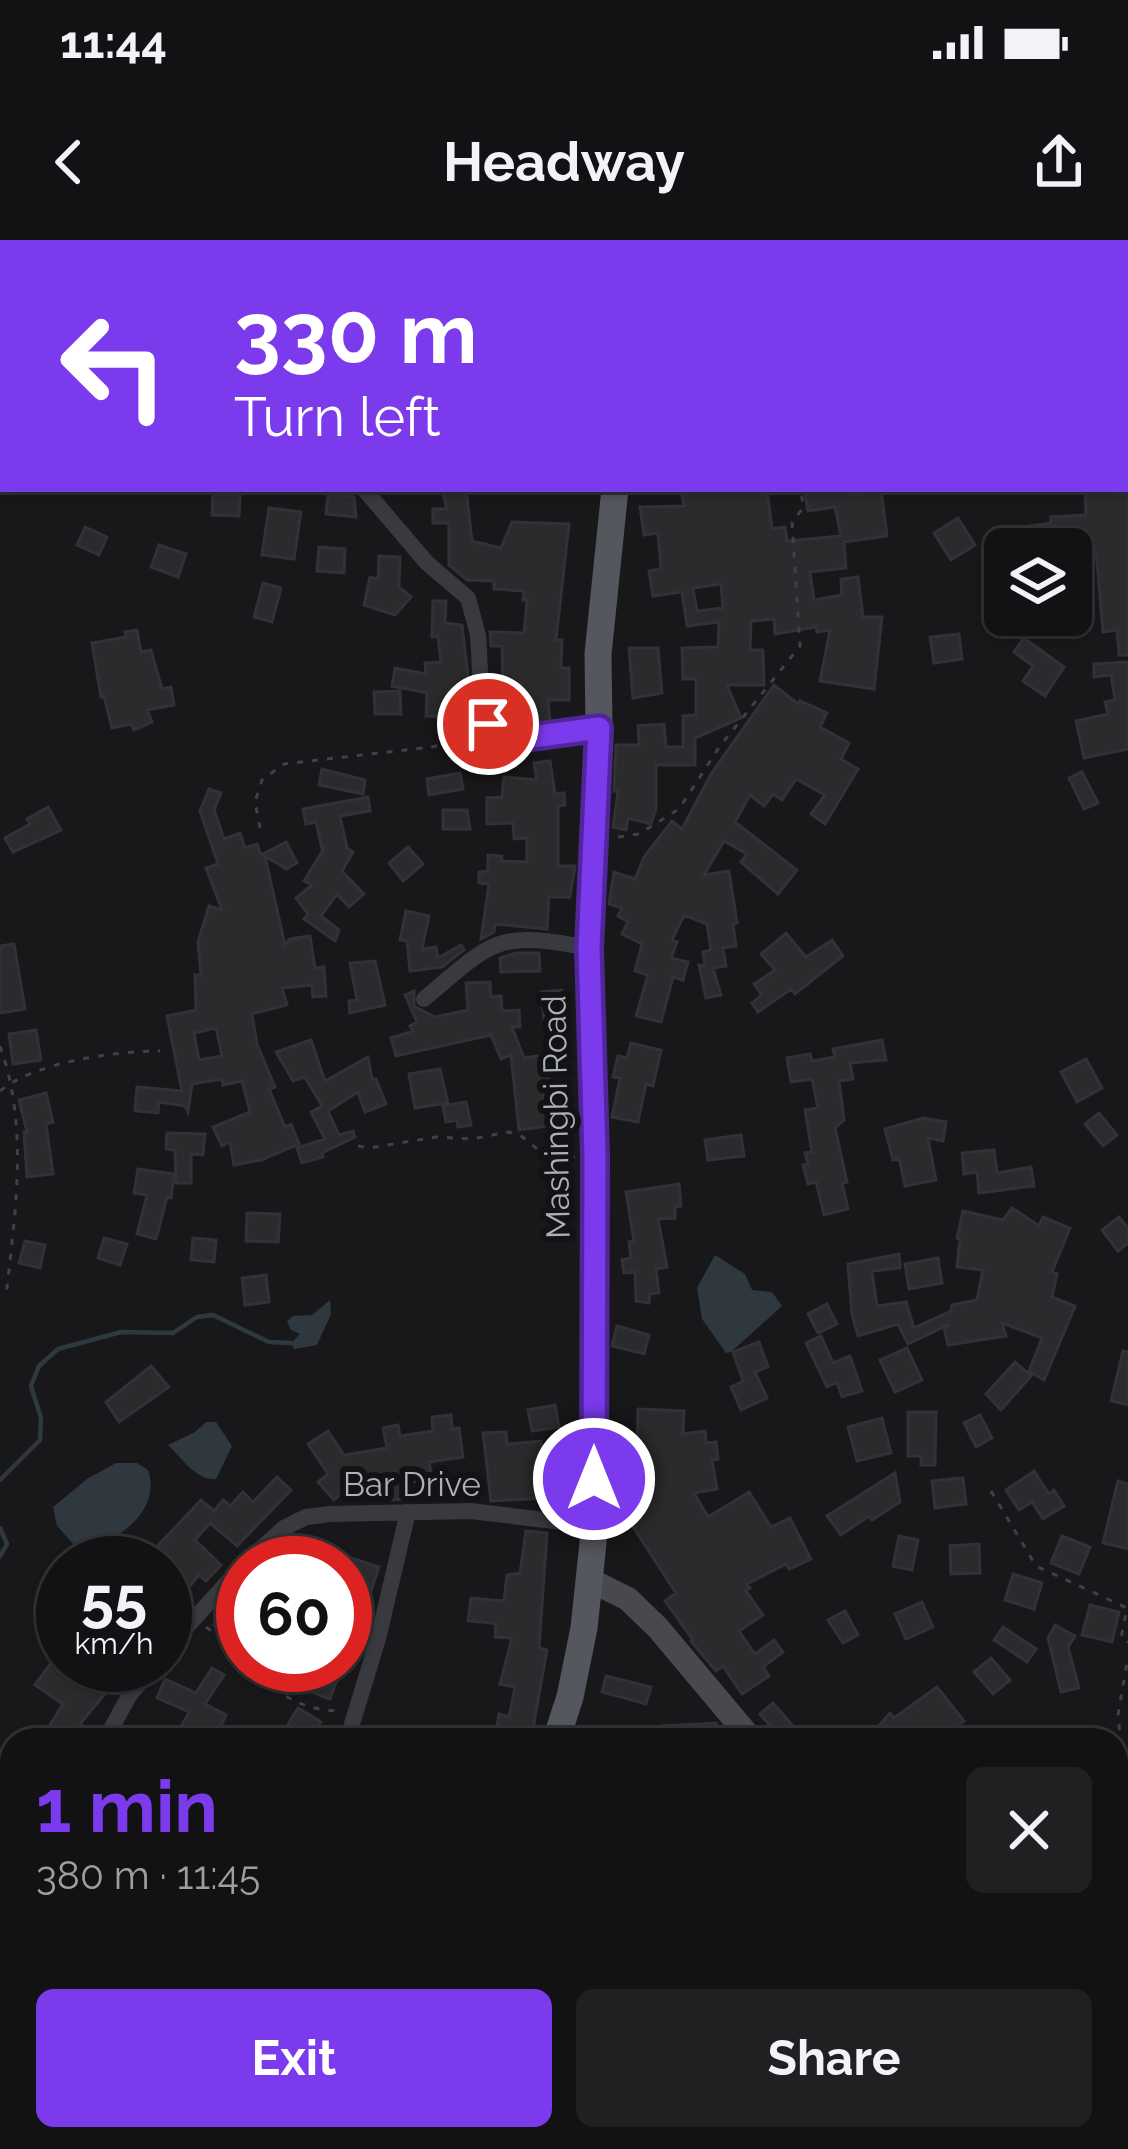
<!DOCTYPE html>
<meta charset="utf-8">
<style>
:root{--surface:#121214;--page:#1f2022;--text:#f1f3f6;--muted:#9c9ea0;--line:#313234;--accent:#7c3aed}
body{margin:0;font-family:Raleway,sans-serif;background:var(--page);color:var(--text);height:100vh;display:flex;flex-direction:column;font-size:45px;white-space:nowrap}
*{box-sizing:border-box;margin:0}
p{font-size:39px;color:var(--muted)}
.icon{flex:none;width:66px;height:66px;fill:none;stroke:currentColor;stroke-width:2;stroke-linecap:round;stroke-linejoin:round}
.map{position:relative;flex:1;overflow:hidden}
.sheet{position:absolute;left:0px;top:1488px;width:1128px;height:423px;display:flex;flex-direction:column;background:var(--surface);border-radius:36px 36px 0 0;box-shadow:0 3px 9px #0004,0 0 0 3px var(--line)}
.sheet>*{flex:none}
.banner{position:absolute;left:0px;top:0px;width:1128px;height:252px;box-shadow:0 3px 9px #0004,0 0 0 3px var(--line);background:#7c3aed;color:#fff;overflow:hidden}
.tools{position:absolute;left:984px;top:288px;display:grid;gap:24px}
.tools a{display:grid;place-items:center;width:108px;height:108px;border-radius:18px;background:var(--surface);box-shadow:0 3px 9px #0004,0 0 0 3px var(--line);font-size:60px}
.speed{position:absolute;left:36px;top:1296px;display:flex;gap:24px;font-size:60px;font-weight:700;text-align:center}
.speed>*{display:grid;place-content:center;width:156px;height:156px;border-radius:50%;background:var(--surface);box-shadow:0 3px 9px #0004,0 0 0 3px var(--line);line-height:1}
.speed small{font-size:30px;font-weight:400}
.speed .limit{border:18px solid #d22;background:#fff;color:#111}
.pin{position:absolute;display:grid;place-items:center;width:102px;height:102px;color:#fff;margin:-51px;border:6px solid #fff;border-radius:50%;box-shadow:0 3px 12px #0007}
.me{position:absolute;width:132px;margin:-66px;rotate:0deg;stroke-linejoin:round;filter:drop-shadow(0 0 9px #0008)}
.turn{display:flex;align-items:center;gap:42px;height:252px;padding:0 36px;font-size:54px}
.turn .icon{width:156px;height:156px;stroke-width:2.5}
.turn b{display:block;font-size:84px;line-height:102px}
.round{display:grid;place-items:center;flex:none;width:126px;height:126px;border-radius:18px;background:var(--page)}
.headline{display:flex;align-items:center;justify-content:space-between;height:204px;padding:0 36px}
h1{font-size:72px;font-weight:700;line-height:90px;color:var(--accent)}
.action{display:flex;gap:24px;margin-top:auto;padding:24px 36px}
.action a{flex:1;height:138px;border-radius:18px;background:var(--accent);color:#fff;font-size:48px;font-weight:700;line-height:138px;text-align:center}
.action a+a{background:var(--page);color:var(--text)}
.status{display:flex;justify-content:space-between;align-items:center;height:84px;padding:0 60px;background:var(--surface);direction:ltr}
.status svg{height:33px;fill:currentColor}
header{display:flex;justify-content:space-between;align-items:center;height:156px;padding:0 36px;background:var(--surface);font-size:54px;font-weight:700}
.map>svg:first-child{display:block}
.water{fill:#2e383e}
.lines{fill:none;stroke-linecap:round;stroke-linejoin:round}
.stream{stroke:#2e383e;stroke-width:4.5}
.building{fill:#2b2b2e;stroke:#323236;stroke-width:3;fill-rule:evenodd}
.path{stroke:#3f4146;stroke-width:3;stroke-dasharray:6 9;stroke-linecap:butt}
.street{stroke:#393a3f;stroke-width:16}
.secondary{stroke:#47494f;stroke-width:24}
.primary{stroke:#55575e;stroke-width:27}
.route-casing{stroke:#51269a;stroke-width:30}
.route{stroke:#7c3aed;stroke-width:21}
.labels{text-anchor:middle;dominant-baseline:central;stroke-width:12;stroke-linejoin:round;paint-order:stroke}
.street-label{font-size:33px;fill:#abb0b9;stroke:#131315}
</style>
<div class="status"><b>11:44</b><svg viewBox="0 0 49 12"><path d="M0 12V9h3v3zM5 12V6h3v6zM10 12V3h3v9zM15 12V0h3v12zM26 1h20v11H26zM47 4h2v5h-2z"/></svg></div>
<header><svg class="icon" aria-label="back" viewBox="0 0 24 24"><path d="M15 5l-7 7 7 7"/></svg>Headway<svg class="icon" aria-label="share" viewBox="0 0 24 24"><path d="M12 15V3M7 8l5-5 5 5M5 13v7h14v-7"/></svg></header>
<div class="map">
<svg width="1128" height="1909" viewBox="0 0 1128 1909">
<rect width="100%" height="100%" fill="#18181a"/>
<path class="water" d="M715,1015L745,1034L752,1050L772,1052L782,1066L731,1112L726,1113L702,1079L697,1048Z
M330,1060L331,1074L317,1105L294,1109L291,1103L300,1094L291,1090L287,1081L293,1076L312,1075Z
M206,1182H216L232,1206L216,1239C196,1241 182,1218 168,1205L195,1192Z
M116,1223H137L148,1230C163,1271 114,1307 77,1308L57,1286L53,1267L87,1239Z"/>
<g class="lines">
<path class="stream" d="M0,1240L40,1200L41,1178L31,1146L39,1126L58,1109L121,1092L173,1093L197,1077L213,1075L269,1102L291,1103
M0,1288L7,1304L0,1316"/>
</g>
<path class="building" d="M442,249H466L472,301L501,308L512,282L569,284L556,400H562L561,428H569V460H548L550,482L528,484L522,443L503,446L502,406H491L490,392L524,393L527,360H523L524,351L494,349V341L467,340L449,325V283H433V269H447Z
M681,249H767L772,289L785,287L787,301L841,296L835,267L808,271L804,249H850L851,255L881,250L887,296L844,302L846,328L810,332L814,360L842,355L841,339L858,337L863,377H882L874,449L820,441L830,390L817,392L816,387L775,394L774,379L751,381L750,410H763L764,445H727L741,478L695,498V525H656V568L651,584L628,578L626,590L613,587L618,551H614L616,505H639L638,486L664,484L666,507H683V476L696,475V439H683L682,408L718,407L719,382L687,386L682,352L653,356L649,331L661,329L658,293L644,295L640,267L684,266ZM721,344L723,368L697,371L693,348Z
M1085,249H1128V415H1119L1117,390L1103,392L1096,310L997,309L994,291L1051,283V277L1086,275Z
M213,254H240L239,276L212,275Z
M328,255L354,257L356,277L326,274Z
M269,268L301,272L294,319L262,315Z
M958,278L975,305L951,320L934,293Z
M85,287L107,297L99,315L77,305Z
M159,305L186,314L178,337L151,327Z
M319,307L345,309L344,333L317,331Z
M379,316L400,317L399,347L411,357L395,375L364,365L370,337L378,339Z
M263,343L281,348L272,382L254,377Z
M433,361H446L445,383L462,385L468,436L466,471H470L474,478L475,493L453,494V478L426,476L427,453L392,446L395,428L426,434L425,423L441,422L438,396L432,397Z
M137,390L141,412L151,410L162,449L171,447L174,465L147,470L152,482L134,490L131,484L112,488L104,456L101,457L92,403L126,397L125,392Z
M959,394L962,419L934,423L930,397Z
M1024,398L1064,427L1045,456L1023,441L1033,426L1014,412Z
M629,408H658L662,453L633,458Z
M1128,422V509L1084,518L1076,481L1108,474L1105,462L1115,460L1111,435L1094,437V424Z
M774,445L798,464L800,461L827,473L820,487L849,503L841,519L858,529L825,584L811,574L825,555L796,539L782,560L773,554L764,566L750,555L735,582L797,630L778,654L741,622L747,614L724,601L704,635L729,631L737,683L733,684L736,706L723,708L726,726L713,728L721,755L706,758L699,725L705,726L703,712L711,710L707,684L684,675L672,700L677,702L671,718L688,722L683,740L673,737L661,782L636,776L648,735L635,731L642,704L622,694L628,682L618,676L622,668L609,664L614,632L635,639L644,617L672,581L682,589L711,534Z
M400,451L401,474H375L374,452Z
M550,521L555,554L564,553L565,565L558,566V626H575L570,657H549L547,689L495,684L494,692L481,699L489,644L479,643V632L488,631V615L502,616L501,621L527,622V598L514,599L513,583L487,584V558L502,557L504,537L537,540L534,523Z
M322,529L365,540L363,554L319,545Z
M1082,532L1098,563L1084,569L1069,538Z
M460,533L463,549L429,555L427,539Z
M209,549L221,553L214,570L224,599L240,593L245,608L257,604L261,615L286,602L297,623L286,629L265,616L285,705L290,699L310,696L315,728L324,727L326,756L313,757L312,745L282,748L287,765L252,774L257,804L275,847L269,849L285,887L291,884L299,904L261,920L234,925L230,902L222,906L213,887L250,872L242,841L223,845L222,839L192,844L188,872L185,866L159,862L158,873L135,871L137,847L182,851L167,776L196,770L195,735H201L198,702L209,666L222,670L206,628L218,624L200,571ZM216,788L222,816L199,820L194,793Z
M368,557L370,571L340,576L347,608L353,612L342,631L364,654L349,667L337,654L321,676L339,690L335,701L304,679L308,674L296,658L312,645L304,641L325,607L322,609L316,582L306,584L303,569Z
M48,567L61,590L13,612L5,598L30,584L27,579Z
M443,570H467L470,589H443Z
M408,607L423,624L403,641L389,623Z
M406,671L429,676L422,709L436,707L438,718L461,705L464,710L442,727L410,731L407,701L400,700Z
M786,693L806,717L832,700L843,716L795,754L791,749L758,772L752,763L762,755L754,744L775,730L761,714Z
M14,704L25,769L0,773V706Z
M516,713H539L540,731L501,732L500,718Z
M375,721L385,765L350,773L349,761L357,760L350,723Z
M490,742L491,757L501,756L502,771L519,770L520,787H512L524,818L545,815L550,846L543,848L548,886L519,890L511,815L501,819L491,795L396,816L391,798L413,791L410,786L417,782L405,755L414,751V766L435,777L468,770L466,743Z
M562,750L568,776L544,779L541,752Z
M36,790L41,820L13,824L9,794Z
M311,800L325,841L368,817L372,839H376L386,864L365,872L358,852L328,871L339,895L353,891L355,897L322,913L323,917L302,923L297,908L325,899L311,872L322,866L305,837L293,841L276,812Z
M882,800L886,820L850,823L853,839L839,841L844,880L835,888L847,942L842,943L848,969L824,975L816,942L808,944L803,925L808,924L805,913L812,912L805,870L818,868L812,839L791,842L787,818L810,814L812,821L835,817L833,809Z
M631,803L661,810L653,846L646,844L638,882L612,877L620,838L613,837L618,816L627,818Z
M1086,819L1102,848L1077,862L1061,832Z
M440,829L448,863L415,868L409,834Z
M46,853L53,882L46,884L53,934L27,937L24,892H27L19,860Z
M466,862L471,885L458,887L457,880L446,882L443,866Z
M1099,873L1117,895L1103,906L1085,884Z
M923,878L946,882L943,901L928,898L936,940L905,946L899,918L893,920L885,889Z
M167,893L205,894L203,915L191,914V943H176L175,910L166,909Z
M741,895L744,916L708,920L705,900Z
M994,910L997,933L1031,927L1034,946L979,953L977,932L964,934L962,913Z
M138,929L174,934L171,958L167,957L156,999L137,994L147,955L134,953Z
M679,944L681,966L675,967V978L658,979L667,1027L656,1029L659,1053L650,1054L649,1063L636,1061L635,1032L624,1033L622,1020L631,1018L629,1002L634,1001L626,952Z
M1012,968L1039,986L1043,977L1070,988L1052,1032L1057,1034L1052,1057L1075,1066L1044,1140L1029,1131L1042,1098L1002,1083L1006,1096L948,1105L944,1088L950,1084L908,1104L898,1084L858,1096L852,1075L848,1024L899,1014L900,1028L872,1031L877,1066L906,1062L914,1088L951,1071L952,1065L977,1060L983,1030L957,1027L960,999L957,998L963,971L1003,980Z
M247,973L280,974L278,1002L246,1001Z
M1119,977L1128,988V1003L1118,1011L1102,990Z
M104,998L127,1004L120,1025L98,1018Z
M193,998L216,1000L214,1022L191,1020Z
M25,1001L45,1005L40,1028L19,1023Z
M938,1018L942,1043L909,1049L905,1024Z
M266,1035L269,1062L245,1065L242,1038Z
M827,1064L837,1084L818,1093L808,1074Z
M617,1086L649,1095L644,1114L612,1106Z
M821,1096L833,1123L850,1116L862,1151L842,1157L837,1142L827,1147L806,1103Z
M759,1102L768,1127L755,1132L767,1158L741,1170L731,1147L743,1141L733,1112Z
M907,1108L922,1140L895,1152L880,1120Z
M1123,1111L1128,1112V1165L1111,1161Z
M1015,1122L1031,1136L1001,1170L986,1154Z
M151,1126L169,1147L119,1182L106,1162Z
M555,1165L559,1187L532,1191L528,1170Z
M638,1169L684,1171L683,1194L705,1191L706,1203L716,1202L718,1219L712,1220L717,1249L694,1253L708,1277L749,1252L771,1287L790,1278L811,1319L789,1329L786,1324L747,1344L750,1348L746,1351L763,1375L739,1391L755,1414L774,1400L783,1412L763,1427L769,1436L742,1454L723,1426L716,1431L691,1401L693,1400L665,1361L676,1353L624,1273L621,1259L629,1258L627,1247L636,1245Z
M908,1172H936L935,1225H921V1216H908Z
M451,1175L452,1189L459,1188L463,1217L429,1222L432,1239L405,1243L408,1259L391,1260L387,1235L358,1240L334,1260L318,1242L328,1234L308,1204L328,1191L344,1215L387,1208L383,1188L398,1185L400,1196L433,1191L432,1177Z
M980,1175L992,1198L976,1207L964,1183Z
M882,1178L891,1213L857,1221L848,1187Z
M506,1192L507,1204L541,1201L548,1258L491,1261L483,1193Z
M1034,1231L1049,1254L1054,1250L1064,1266L1043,1279L1032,1262L1019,1270L1006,1250Z
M895,1233L900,1262L872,1280L869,1276L841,1295L827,1276Z
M277,1237L291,1250L237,1306L210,1283L195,1300L221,1325L206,1341L199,1335L181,1357L166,1345L173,1337L165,1323L151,1313L201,1260L214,1271L223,1260L230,1266L243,1252L253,1262Z
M963,1238L966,1264L935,1268L932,1241Z
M1118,1241L1128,1244V1309L1103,1303Z
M526,1291L547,1293L539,1408L547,1410L531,1500H495L499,1474L509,1477L515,1447L500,1444L512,1398L495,1397L496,1385L492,1383L468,1381L471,1358L504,1361L507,1335L520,1333Z
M899,1296L918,1300L912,1330L893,1326Z
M1062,1296L1090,1307L1079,1334L1051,1323Z
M979,1304L980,1333L951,1334L950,1306Z
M345,1316L379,1327L368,1360L361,1358L345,1395Z
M1013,1334L1042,1343L1034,1369L1005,1360Z
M243,1345V1377L229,1395L214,1385Z
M922,1362L933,1387L906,1399L895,1374Z
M1090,1365L1119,1372L1112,1402L1082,1395Z
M845,1371L858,1395L843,1403L828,1380Z
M1055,1385L1075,1396L1068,1407L1079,1448L1061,1452L1048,1398Z
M1003,1387L1036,1409L1027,1422L994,1400Z
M991,1418L1010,1440L993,1454L974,1432Z
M51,1423L71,1436L77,1425H116L127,1433L114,1452L109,1449L80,1484L92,1492L87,1500H76L50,1485L63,1464L35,1445Z
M257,1425H284L304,1439L309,1425L341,1428L330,1459L279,1440Z
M212,1428L224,1435L205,1464L226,1475L214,1500H174L189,1472L157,1458L165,1439L196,1453Z
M606,1436L651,1447L646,1464L602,1452Z
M937,1447L964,1481L939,1500H866L890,1473L894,1478Z
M773,1463L792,1485L779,1496L760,1474Z
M298,1468L321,1482L310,1500H299L284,1491Z
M716,1483L722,1495L665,1500L663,1486Z
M1128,1718V1757L1116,1758V1719Z"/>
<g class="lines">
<path class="path" d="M0,20L3,23
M260,588L255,562L262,540L284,524L431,507L482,496
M618,597L639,594L679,569L720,506L800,406L792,282L803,268L801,249
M0,806C28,885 16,966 7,1048L0,1056
M0,851C35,822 115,811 160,811
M358,906L370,908L436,897L472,899L508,892L520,895L546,916L575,917
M991,1251L1036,1326L1127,1368L1121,1398L1128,1402
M206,1387L243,1415
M254,1425C278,1456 299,1469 339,1471
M1121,1505L1118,1475L1128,1417
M541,1899L542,1909
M965,1909L966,1899"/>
<path class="street" d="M271,0L273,3
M830,0L842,3
M1125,117L1128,116
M0,228H3
M364,249L427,323L468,358L478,395L482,466L496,493L533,497L599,488
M424,759C494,700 496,690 589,708
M245,1323L284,1288L306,1277L330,1274L471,1271L594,1286
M165,1411L243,1325
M105,1500L129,1456L154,1425
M347,1500L378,1399L408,1272
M1116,1520L1128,1517
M207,1899L215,1909
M738,1899L744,1909
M43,1909L56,1899
M483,1909L501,1899"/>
<path class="secondary" d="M588,1339L628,1359L658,1388L752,1500
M1095,1909L1096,1899"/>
<path class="primary" d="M672,3L673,0
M556,1500L570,1457L584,1388L593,1303L595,915L589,708L599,488L598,414L615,249
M248,1909L260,1899"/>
</g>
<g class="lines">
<defs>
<path id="route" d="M488,484L496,493L532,497L599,488L589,708L595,915L594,1239"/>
</defs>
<use href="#route" class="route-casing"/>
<use href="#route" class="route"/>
</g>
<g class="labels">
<g class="street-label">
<text transform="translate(556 877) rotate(-91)">Mashingbi Road</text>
<text x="412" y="1244">Bar Drive</text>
</g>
</g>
</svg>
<div class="tools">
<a><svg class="icon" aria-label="layers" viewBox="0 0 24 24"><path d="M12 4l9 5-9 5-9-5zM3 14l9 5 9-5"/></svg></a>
</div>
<div class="speed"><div>55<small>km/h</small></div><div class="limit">60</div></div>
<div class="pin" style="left:488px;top:484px;background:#d93025"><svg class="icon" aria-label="arrive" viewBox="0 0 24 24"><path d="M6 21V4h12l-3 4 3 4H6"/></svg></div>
<svg class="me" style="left:594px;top:1239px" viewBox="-20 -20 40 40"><circle r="17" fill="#7c3aed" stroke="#fff" stroke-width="3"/><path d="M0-11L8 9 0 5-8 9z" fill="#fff"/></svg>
<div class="banner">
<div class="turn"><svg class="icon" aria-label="left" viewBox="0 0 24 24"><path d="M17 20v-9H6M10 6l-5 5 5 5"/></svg><div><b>330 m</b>Turn left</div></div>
</div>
<section class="sheet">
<div class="headline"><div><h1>1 min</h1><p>380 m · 11:45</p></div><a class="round"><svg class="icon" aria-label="close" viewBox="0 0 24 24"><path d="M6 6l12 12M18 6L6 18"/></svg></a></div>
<div class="action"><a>Exit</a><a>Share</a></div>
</section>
</div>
